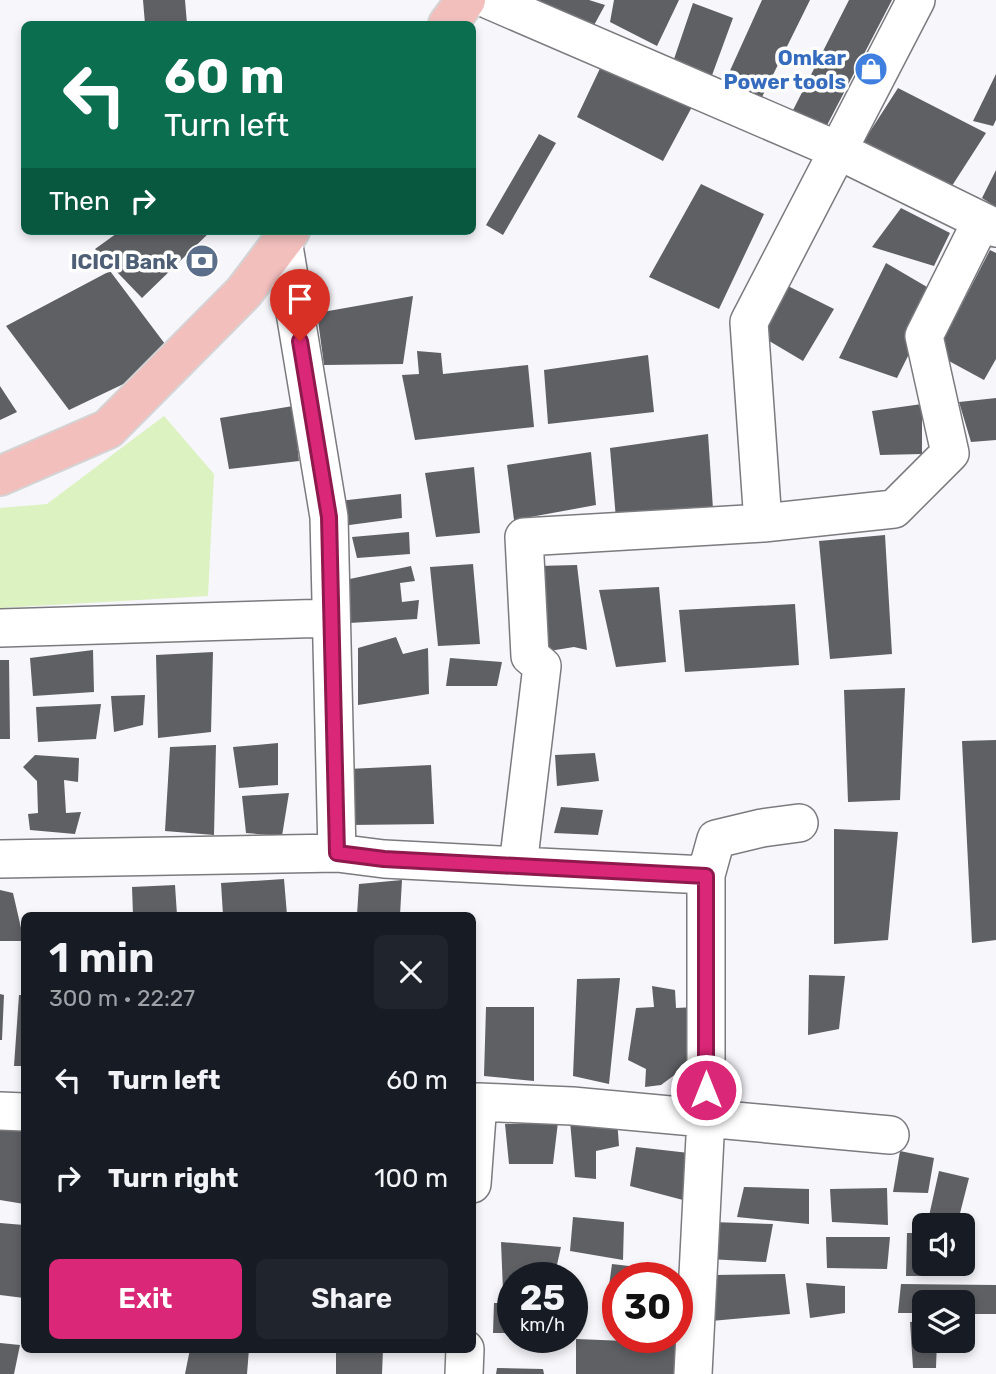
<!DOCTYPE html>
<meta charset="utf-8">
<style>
:root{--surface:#171b24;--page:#20242c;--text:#f1f3f6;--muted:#9ea1a6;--accent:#db2777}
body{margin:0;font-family:Rubik,sans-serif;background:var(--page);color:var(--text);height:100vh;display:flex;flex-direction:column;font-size:26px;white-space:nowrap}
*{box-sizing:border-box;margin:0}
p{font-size:23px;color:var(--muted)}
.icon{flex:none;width:38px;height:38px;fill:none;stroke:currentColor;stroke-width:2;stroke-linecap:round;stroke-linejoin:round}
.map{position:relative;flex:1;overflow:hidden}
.drawer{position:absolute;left:21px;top:912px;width:455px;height:441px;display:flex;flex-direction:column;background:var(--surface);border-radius:10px;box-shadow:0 4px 10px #0003}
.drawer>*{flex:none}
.top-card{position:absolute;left:21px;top:21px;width:455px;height:214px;border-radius:10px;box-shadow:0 4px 10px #0003;background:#0b6e4f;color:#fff;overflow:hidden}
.buttons{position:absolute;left:912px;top:1213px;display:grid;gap:14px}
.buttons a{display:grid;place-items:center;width:63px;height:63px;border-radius:10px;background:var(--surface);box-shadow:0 4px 10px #0003;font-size:35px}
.speed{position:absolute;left:497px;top:1262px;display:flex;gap:14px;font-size:35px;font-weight:700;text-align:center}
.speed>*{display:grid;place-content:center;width:91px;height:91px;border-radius:50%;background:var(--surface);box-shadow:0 4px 10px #0003;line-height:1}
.speed small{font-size:18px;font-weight:400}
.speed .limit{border:10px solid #d22;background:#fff;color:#111}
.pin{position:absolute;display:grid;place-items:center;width:60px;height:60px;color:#fff;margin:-72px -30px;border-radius:50% 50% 50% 0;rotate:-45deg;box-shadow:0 0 7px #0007}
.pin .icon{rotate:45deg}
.me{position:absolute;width:77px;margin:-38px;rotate:0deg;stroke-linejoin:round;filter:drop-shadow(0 0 5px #0008)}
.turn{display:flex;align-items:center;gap:24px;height:147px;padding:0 28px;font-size:32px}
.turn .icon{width:91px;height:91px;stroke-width:2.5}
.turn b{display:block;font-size:49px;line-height:60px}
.then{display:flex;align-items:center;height:66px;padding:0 28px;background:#0003;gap:14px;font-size:26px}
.round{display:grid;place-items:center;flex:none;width:74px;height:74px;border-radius:10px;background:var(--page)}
.summary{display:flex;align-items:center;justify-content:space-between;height:119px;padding:0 28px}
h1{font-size:42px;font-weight:600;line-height:52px}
.button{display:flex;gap:14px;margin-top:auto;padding:14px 28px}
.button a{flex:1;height:80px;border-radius:10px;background:var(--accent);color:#fff;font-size:28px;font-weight:600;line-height:80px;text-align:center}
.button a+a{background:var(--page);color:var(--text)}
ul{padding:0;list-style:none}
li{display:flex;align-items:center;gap:21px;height:98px;padding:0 28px}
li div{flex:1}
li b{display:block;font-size:26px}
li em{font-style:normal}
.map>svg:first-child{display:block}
.green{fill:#dcf2c0}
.building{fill:#5f6064}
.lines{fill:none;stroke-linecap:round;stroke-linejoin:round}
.minor-casing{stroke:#7b7b7f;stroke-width:40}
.highway-casing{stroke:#d4d4d5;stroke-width:42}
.minor{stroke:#fff;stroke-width:37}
.highway{stroke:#f2bfbd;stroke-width:38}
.route-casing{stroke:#8e194d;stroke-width:18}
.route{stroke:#db2777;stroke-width:12}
.labels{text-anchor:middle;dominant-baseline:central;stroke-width:7;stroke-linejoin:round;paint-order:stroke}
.shop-label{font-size:21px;font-weight:bold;fill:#366cbe;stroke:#fff;text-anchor:end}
.service-label{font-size:21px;font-weight:bold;fill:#4e5e75;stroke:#fff;text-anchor:end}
</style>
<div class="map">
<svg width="996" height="1374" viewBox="0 0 996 1374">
<rect width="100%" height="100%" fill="#f6f6fb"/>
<path class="green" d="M164,416L214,474L208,596L0,608V508L47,504Z"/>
<path class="building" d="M143,0H185L187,24H145Z
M538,0H589L605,5L593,27L533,12Z
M614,0H679L657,46L610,22Z
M762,0H810L760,101L723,86Z
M849,0H892L824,131L791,114Z
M693,3L733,18L711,78L674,59Z
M604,60L693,105L663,161L577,117Z
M996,74V120L993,126L973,121Z
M898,88L986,133L948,192L860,147Z
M539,134L556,143L503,235L486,225Z
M996,170V207L982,198Z
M701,184L764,214L719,309L649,277Z
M901,208L950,233L934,266L872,247Z
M120,231H211L142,298L95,249Z
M990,250L996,253V359L984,380L936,354Z
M886,263L939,294L897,378L839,358Z
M110,271L165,344L136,378L69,410L6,326Z
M788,286L834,309L803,361L759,335Z
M413,296L403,364L324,365L317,313Z
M417,351L441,353L443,374L528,365L534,427L415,440L402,375L419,374Z
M648,355L654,412L548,424L544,370Z
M0,386L17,412L0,420Z
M996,398V440L971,442L959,402Z
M922,404V454L880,455L872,411Z
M293,406L299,461L229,469L220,418Z
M708,434L713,509L616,519L610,448Z
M591,452L596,505L514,520L507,465Z
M474,467L480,533L436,537L425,473Z
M401,494L402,518L342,526L339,501Z
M409,532L410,554L357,558L352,537Z
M885,535L892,654L830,659L819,541Z
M473,564L480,644L438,646L430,567Z
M577,565L587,650L574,647L543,652L537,566Z
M411,566L415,581L400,583L402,602L419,600L417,619L349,623L345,580Z
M659,587L666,662L616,667L599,590Z
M795,604L799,665L685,672L679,610Z
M396,637L403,654L428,648L429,694L358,705V648Z
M93,650L94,692L33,696L30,658Z
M213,652L211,732L158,738L156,655Z
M450,658L502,662L497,686H446Z
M0,660H9L10,739H0Z
M905,688L900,800L848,802L844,690Z
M145,695L143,725L114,732L111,696Z
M101,704L96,739L38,742L36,707Z
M996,740V940L972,943L962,741Z
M278,743V785L239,788L233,747Z
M216,745L214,835L165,831L170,747Z
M595,753L599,781L557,786L555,755Z
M35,755L79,758L78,782L64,780L66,813L81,812L75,834L30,830L28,814L38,813L37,781L23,767Z
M431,765L434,824L349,825L348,769Z
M289,793L282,836L246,833L242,796Z
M561,807L603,810L598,835L554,833Z
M834,829L898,832L888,940L834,944Z
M284,879L287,915H223L221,883Z
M402,880L400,915H357L359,884Z
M175,885L177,915H133L132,887Z
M0,890L13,893L24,941H0Z
M809,975L845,976L839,1029L808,1035Z
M620,978L609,1084L573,1076L577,979Z
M652,986L675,990L676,1008L696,1007L688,1065L661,1085L645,1087L646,1069L628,1060L636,1008L654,1007Z
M0,994L4,995L2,1040H0Z
M19,995H24V1066H14Z
M486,1007H534V1081L484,1076Z
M617,1119L619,1146L596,1151V1179L575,1177L570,1121Z
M558,1122L553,1164H509L505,1124Z
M0,1128L24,1130V1204L0,1200Z
M636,1147L689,1153L683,1200L630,1186Z
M900,1151L934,1158L928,1193L893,1192Z
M939,1171L969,1178L957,1225H927Z
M744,1187L809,1189V1224L737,1217Z
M887,1188L888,1225L832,1222L830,1189Z
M573,1217L624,1222L623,1260L570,1251Z
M712,1222L773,1224L766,1262L708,1259Z
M0,1223L24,1225V1298L0,1295Z
M907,1233H924V1264H960L959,1276H906Z
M826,1237H890L887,1269L827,1268Z
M501,1242L561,1247L554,1278H513V1291H503Z
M612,1264L663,1270L662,1278H618V1294L608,1293Z
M785,1274L790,1314L711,1321L713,1275Z
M806,1283L845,1286V1313L810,1318Z
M901,1284L996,1285V1314H962V1302H924V1313H898Z
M494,1303H513V1333H493Z
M924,1320V1340H937L936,1368H913L910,1322Z
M576,1339L676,1343L674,1374H576Z
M0,1343L20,1345L14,1374H0Z
M190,1349H249L247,1374H185Z
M336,1349H383L382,1374H336Z
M497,1368L543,1369L544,1374H496Z"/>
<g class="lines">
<defs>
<path id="minor" d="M489,0L837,150L996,228
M763,523L894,509L950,453L924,336L981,222
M0,628L331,618
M337,853L384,859L518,866L542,666L530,656L524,537L763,523L749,322L916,0
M0,859L337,853L329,517L283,240
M518,866L706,875
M472,1102H478L472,1184
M478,1102L572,1106L890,1135
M0,1111L24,1112
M464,1374L465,1349
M693,1374L706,1117V875L716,839L762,828L799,823"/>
<path id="highway" d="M448,24L466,0
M0,476L108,429L244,292L290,231"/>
</defs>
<use href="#minor" class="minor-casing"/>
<use href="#highway" class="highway-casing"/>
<use href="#minor" class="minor"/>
<use href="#highway" class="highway"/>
</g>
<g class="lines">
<defs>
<path id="route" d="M300,341L329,517L337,853L384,859L706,876V1090"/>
</defs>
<use href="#route" class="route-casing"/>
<use href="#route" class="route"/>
</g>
<defs>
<symbol id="shop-disc" viewBox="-11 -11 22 22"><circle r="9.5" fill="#3f7fe0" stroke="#fff"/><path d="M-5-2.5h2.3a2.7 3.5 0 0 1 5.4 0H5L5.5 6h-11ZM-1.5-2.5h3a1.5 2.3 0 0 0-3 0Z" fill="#fff"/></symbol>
<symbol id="bank-disc" viewBox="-11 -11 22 22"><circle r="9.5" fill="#5c6f8a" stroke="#fff"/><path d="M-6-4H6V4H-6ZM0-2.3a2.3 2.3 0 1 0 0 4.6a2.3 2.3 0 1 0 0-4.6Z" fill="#fff"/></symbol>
</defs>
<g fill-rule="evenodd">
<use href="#shop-disc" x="852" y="50" width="38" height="38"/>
<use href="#bank-disc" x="183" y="242" width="38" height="38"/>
</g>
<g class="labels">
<g class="shop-label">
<text x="846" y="57">Omkar<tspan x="846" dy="24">Power tools</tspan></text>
</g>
<g class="service-label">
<text x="178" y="261">ICICI Bank</text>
</g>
</g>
</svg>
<div class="buttons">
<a><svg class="icon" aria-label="sound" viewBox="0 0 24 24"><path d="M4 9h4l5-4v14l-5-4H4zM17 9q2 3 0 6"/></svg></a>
<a><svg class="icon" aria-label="layers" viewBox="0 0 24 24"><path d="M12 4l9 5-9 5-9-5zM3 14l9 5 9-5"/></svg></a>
</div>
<div class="speed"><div>25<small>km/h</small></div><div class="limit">30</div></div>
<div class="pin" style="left:300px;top:341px;background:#d93025"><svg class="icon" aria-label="arrive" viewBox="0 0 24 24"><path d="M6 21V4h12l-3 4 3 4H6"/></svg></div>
<svg class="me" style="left:706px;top:1090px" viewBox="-20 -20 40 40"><circle r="17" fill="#db2777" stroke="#fff" stroke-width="3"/><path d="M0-11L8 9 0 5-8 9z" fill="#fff"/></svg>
<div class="top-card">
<div class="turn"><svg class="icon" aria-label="left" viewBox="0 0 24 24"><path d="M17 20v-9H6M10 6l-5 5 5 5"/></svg><div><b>60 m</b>Turn left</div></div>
<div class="then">Then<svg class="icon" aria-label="right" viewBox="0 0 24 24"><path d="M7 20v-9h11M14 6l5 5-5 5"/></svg></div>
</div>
<section class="drawer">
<div class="summary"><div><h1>1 min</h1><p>300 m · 22:27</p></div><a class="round"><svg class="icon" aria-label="close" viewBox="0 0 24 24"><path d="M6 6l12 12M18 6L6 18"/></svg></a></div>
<ul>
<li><svg class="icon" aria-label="left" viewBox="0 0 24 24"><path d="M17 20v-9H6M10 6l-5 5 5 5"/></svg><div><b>Turn left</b></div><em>60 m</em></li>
<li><svg class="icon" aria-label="right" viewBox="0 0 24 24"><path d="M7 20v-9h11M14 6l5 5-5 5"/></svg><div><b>Turn right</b></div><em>100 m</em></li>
</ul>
<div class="button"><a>Exit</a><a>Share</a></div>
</section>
</div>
